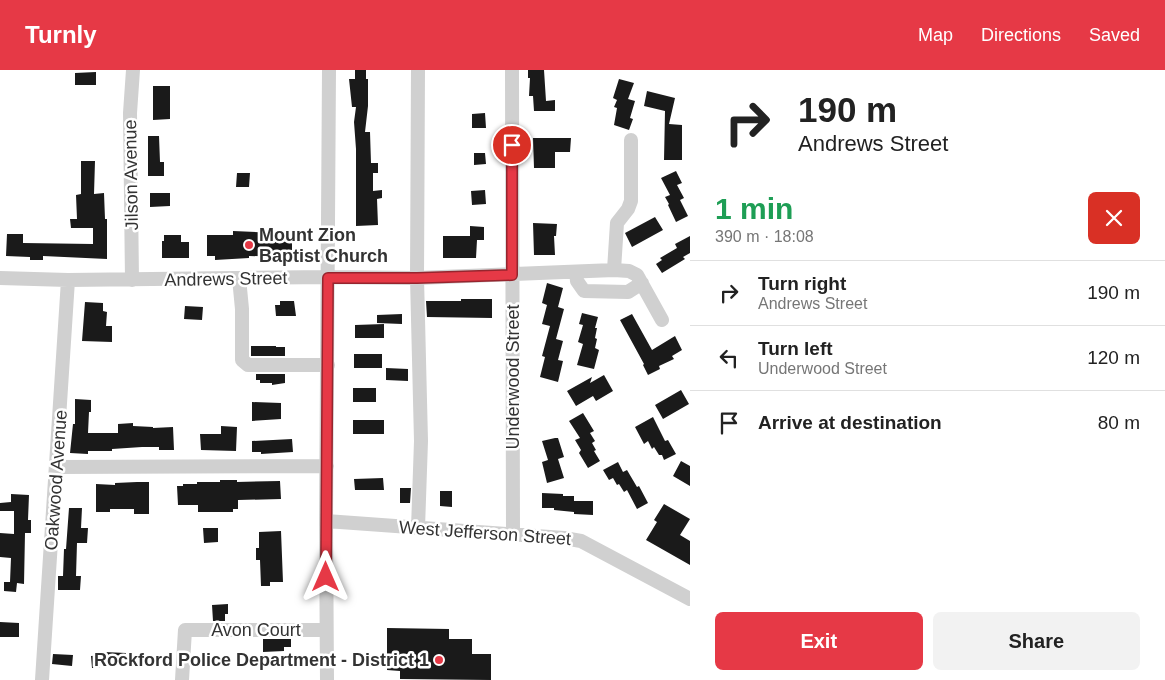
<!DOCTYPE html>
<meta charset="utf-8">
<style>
:root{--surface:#fff;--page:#f2f2f2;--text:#222;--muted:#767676;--line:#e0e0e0;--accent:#e63946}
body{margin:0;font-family:Arial,sans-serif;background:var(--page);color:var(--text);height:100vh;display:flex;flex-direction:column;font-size:19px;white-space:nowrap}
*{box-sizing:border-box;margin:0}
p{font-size:16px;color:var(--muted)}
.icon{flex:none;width:28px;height:28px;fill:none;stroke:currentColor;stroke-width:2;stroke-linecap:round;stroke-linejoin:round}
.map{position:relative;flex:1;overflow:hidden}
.details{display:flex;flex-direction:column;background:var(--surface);width:475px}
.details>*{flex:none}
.top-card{background:#fff;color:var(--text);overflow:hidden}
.pin{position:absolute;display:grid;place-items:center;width:42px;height:42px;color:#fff;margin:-21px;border:2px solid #fff;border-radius:50%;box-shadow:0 1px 5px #0007}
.me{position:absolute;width:55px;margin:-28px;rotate:0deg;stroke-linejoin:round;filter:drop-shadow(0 0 4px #0008)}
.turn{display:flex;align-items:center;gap:18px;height:105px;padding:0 25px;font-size:22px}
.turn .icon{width:65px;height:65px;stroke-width:2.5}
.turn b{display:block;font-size:35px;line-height:42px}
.round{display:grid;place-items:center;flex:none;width:52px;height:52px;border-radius:8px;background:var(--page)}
.summary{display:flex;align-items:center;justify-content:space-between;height:85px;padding:0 25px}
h1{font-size:30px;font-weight:600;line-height:38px;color:#1e9e55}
.button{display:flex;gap:10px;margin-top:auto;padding:10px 25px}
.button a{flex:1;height:58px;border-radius:8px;background:var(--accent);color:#fff;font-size:20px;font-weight:600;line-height:58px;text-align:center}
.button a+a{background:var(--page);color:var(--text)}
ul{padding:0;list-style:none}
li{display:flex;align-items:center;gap:15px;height:65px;padding:0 25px;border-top:1px solid var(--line)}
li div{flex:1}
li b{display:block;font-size:19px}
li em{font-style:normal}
header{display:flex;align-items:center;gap:30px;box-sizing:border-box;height:70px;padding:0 25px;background:var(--accent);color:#fff}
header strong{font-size:24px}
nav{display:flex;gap:28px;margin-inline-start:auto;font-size:18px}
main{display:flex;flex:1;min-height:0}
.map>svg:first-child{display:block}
.building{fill:#1a1a1a}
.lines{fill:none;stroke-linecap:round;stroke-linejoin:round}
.minor{stroke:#d0d0d0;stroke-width:14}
.route-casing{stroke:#96252e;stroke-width:12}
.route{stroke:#e63946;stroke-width:9}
.poi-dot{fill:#e63946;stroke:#fff;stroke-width:2}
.labels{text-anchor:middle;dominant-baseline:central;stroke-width:5;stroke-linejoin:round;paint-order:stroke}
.street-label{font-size:18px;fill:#333;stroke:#fff}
.poi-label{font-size:18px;font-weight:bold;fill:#333;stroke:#fff;text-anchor:start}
</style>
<header>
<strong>Turnly</strong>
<nav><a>Map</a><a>Directions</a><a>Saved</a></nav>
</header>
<main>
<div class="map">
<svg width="690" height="610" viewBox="0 0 690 610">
<rect width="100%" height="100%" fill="#fff"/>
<path class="building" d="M355,0H366V9H368V36L365,62H370L371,93H378V103H373V121L382,120V128L377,129L378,155L356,156V79L354,52L356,37H352L349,9H355Z
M528,0H544L546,31L555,30V41H534L533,26H529L530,8H528Z
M96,2V15H75V3Z
M619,9L634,13L628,29L635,31L630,48L633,49L629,60L614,55L617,38L614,37L617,30L613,28Z
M153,16H170V49L153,50Z
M647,21L675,28L669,54L682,55V90H664L665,41L644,36Z
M485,43L486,58H472V44Z
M148,66H159L160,92H164V106H148Z
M533,68H571L570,82H555V98H534Z
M474,83H485L486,94L474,95Z
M81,91H95L94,124L104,123L105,149H107V189L43,186V190H30V187L6,186L7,164H23V173L93,174V158H71L70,149H77L76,125L81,124Z
M676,101L682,113L677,115L684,128L680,130L688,146L676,152L668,135L669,134L665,127L670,125L661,108Z
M237,103H250L249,117H236Z
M485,120L486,134L472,135L471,121Z
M150,123H170V136L150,137Z
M655,147L663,160L632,177L625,163Z
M533,153L557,154L556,166H554L555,185H534Z
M470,156L484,157V170H477L476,188H443V166H470Z
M278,160H292V187L249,186V188L215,190V186H207V165H233V161L278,163Z
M164,165H181V172H189V188H162V171H164Z
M690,166V183L683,187L685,189L662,203L656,194L662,190L660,188L677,178L675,174Z
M547,213L563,218L558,237L564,239L556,269L563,271L558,290L563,291L558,312L540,307L545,287L542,286L550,256L542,254L547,235L542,233Z
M461,229H492V248L427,247L426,231H461Z
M280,231H294L296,246H276L275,235H280Z
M85,232L103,233V241L107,242L106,256H112V272L82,271Z
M185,236L203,237L202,250L184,249Z
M582,243L598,247L595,258H597L595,268L597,269L595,278L599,280L594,299L577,295L583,274L578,272L583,255L579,254Z
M402,244V254L377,253V245Z
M632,244L652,280L675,266L682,280L672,286L674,289L659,296L660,299L648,305L643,295L644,294L620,250Z
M384,254V268H355V255Z
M251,276H276V277H285V286H251Z
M354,284H382V298H354Z
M386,298L408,299V311L386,310Z
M256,304H285V313L272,315V313H260V310H256Z
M604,305L613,321L596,331L593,326L576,336L567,321L592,307L590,313Z
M353,318H376V332H353Z
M681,320L689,334L663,349L655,335Z
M75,329L91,330V342H89L88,363H118V354L133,353V356L153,357V358L173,357L174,380H159V377H142L112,379V381H88V384L70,383L73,354H75Z
M252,332L281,333V349L252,351Z
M583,343L594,361L590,363L595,371L592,373L596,380L594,381L600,391L588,398L579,383L581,380L575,370L580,368L569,351Z
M653,347L665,371L668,370L676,384L664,390L662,385H659L654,377L652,379L648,371L644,374L635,357Z
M353,350H384V364H353Z
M221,356L237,357L236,381L201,380L200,364H221Z
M555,368H558L564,387L558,389L564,408L547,413L542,392L548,390L542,371Z
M292,369L293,382L261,384V382H252V371Z
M681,391L690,396V416L673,406Z
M618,392L623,402L627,400L637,417L639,416L648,433L637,439L627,420L624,422L619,414L617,415L613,408L609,410L603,400Z
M383,408L384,420H355L354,409Z
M220,410H237V412L280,411L281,429L238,430V439H233V442H198V435H178L177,416H183V414H197V412H220Z
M137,412H149V444H134V439H110V442H96V414L115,415V413Z
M400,418H411L410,433H400Z
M440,421H452V437L440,436Z
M542,423L563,424V426H574V431H593V445L574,444V442L554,440V438H542Z
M11,424L29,425L28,450H31V463H25L24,514L17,513L16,522L4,521V512H10L11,488L0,487V463L14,464V441H0V433L11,432Z
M664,434L690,449L680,465L690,471V495L646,470L657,452L654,450Z
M69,438H82L81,458H88L87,473H77L76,506H81L80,520H58V506H63L64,479H66Z
M203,458H218V472L204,473Z
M281,461L283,512H270V516H261L260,490H256V478H259V462Z
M228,534V544H225V551H213L212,535Z
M0,552L19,553V567H0Z
M387,558L449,559V569H472V584H491V610L400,609V601L387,600Z
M263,569H291V577H284V581L263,582Z
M104,582L126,583L125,596L100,595V598H92L91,586L104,585Z
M53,584L73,585L72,596L52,594Z"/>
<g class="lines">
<path class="minor" d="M418,0L417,208L421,371L418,458
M512,0L513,465
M614,200L617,153L628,139L631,131V70
M576,202L577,211L584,221L628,222L642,213
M0,208L68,210L328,207L417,208L614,200L629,201L637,205L662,250
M239,208L242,239V290L248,295H328
M132,210L130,43L133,0
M57,397L327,396
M326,451L564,468L581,471L690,529
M42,610L68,210
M182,610L185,560H326
M327,610L326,451L329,0"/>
</g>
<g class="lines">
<defs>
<path id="route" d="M326,507L328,208H417L512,205V75"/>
</defs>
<use href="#route" class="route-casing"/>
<use href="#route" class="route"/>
</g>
<g class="poi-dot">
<circle cx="249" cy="175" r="5"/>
<circle cx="439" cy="590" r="5"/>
</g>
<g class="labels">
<g class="street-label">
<text transform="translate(131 105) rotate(-91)">Jilson Avenue</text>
<text transform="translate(226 209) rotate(-1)">Andrews Street</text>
<text transform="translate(513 307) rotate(-90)">Underwood Street</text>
<text transform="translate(56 410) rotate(-86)">Oakwood Avenue</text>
<text transform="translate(485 463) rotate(4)">West Jefferson Street</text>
<text x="256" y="560">Avon Court</text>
</g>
<g class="poi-label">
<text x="259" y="165">Mount Zion<tspan x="259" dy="21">Baptist Church</tspan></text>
<text x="429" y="590" text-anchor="end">Rockford Police Department - District 1</text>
</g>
</g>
</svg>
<div class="pin" style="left:512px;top:75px;background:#d93025"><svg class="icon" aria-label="arrive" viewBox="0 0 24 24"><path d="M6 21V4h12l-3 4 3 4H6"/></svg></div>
<svg class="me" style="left:326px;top:507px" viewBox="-20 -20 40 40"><path d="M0-17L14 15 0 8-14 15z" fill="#e63946" stroke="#fff" stroke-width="4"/></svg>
</div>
<section class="details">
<div class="top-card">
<div class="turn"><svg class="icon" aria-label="right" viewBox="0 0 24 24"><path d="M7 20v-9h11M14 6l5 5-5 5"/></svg><div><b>190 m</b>Andrews Street</div></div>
</div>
<div class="summary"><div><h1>1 min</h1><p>390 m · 18:08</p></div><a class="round" style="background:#d93025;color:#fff"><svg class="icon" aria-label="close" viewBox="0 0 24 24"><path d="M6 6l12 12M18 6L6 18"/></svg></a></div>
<ul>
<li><svg class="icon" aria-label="right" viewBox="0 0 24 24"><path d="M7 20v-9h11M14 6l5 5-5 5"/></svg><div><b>Turn right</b><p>Andrews Street</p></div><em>190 m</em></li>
<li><svg class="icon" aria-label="left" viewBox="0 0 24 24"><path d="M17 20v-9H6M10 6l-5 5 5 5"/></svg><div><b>Turn left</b><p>Underwood Street</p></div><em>120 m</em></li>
<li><svg class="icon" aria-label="arrive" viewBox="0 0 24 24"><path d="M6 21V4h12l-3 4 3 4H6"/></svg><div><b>Arrive at destination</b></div><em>80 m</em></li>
</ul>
<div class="button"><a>Exit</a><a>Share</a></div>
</section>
</main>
